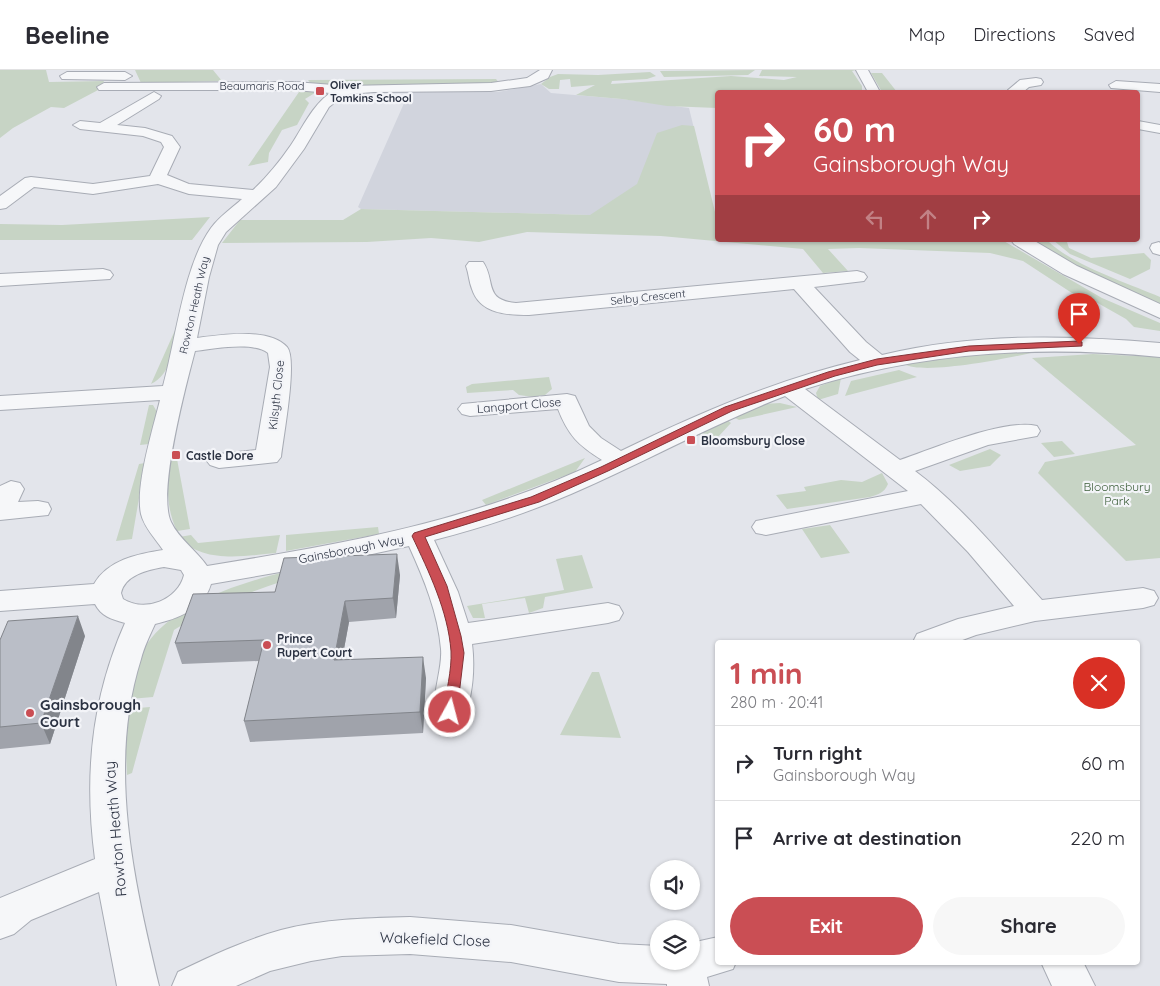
<!DOCTYPE html>
<meta charset="utf-8">
<style>
:root{--surface:#fff;--page:#f7f7f7;--text:#2b2b33;--muted:#7c7c81;--line:#e1e1e2;--accent:#ca4e54}
body{margin:0;font-family:Quicksand,sans-serif;background:var(--page);color:var(--text);height:100vh;display:flex;flex-direction:column;font-size:19px;white-space:nowrap}
*{box-sizing:border-box;margin:0}
p{font-size:16px;color:var(--muted)}
.icon{flex:none;width:28px;height:28px;fill:none;stroke:currentColor;stroke-width:2;stroke-linecap:round;stroke-linejoin:round}
.map{position:relative;flex:1;overflow:hidden}
.sheet{position:absolute;left:715px;top:570px;width:425px;height:325px;display:flex;flex-direction:column;background:var(--surface);border-radius:5px;box-shadow:0 1px 4px #0004}
.sheet>*{flex:none}
.top-card{position:absolute;left:715px;top:20px;width:425px;height:152px;border-radius:5px;box-shadow:0 1px 4px #0004;background:#ca4e54;color:#fff;overflow:hidden}
.tools{position:absolute;left:650px;top:790px;display:grid;gap:10px}
.tools a{display:grid;place-items:center;width:50px;height:50px;border-radius:50%;background:var(--surface);box-shadow:0 1px 4px #0004;font-size:25px}
.pin{position:absolute;display:grid;place-items:center;width:42px;height:42px;color:#fff;margin:-51px -21px;border-radius:50% 50% 50% 0;rotate:-45deg;box-shadow:0 0 5px #0007}
.pin .icon{rotate:45deg}
.me{position:absolute;width:55px;margin:-28px;rotate:7deg;stroke-linejoin:round;filter:drop-shadow(0 0 4px #0008)}
.turn{display:flex;align-items:center;gap:18px;height:105px;padding:0 15px;font-size:22px}
.turn .icon{width:65px;height:65px;stroke-width:2.5}
.turn b{display:block;font-size:35px;line-height:42px}
.lanes{display:flex;align-items:center;height:48px;padding:0 15px;background:#0003;justify-content:center;gap:25px;direction:ltr}
.lanes .off{opacity:.35}
.round{display:grid;place-items:center;flex:none;width:52px;height:52px;border-radius:26px;background:var(--page)}
.head{display:flex;align-items:center;justify-content:space-between;height:85px;padding:0 15px}
h1{font-size:30px;font-weight:800;line-height:38px;color:var(--accent)}
.primary-button{display:flex;gap:10px;margin-top:auto;padding:10px 15px}
.primary-button a{flex:1;height:58px;border-radius:30px;background:var(--accent);color:#fff;font-size:20px;font-weight:800;line-height:58px;text-align:center}
.primary-button a+a{background:var(--page);color:var(--text)}
ul{padding:0;list-style:none}
li{display:flex;align-items:center;gap:15px;height:75px;padding:0 15px;border-top:1px solid var(--line)}
li div{flex:1}
li b{display:block;font-size:19px}
li em{font-style:normal}
header{display:flex;align-items:center;gap:30px;box-sizing:border-box;height:70px;padding:0 25px;background:var(--surface);border-bottom:1px solid var(--line)}
header strong{font-size:24px}
nav{display:flex;gap:28px;margin-inline-start:auto;font-size:18px}
.map>svg:first-child{display:block}
.built{fill:#d1d4dd}
.green{fill:#c7d4c5}
.lines{fill:none;stroke-linecap:round;stroke-linejoin:round}
.minor-casing{stroke:#a8acb5;stroke-width:2}
.minor{fill:#f6f7f9;fill-rule:evenodd}
.wall{fill:#a0a3ab}
.shaded-wall{fill:#82858b}
.building{fill:#babec7;stroke:#82858b}
.route{fill:#ca4e54;stroke:#833337}
.poi-dot{fill:#ca4e54;stroke:#f3f4f8;stroke-width:2}
.labels{text-anchor:middle;dominant-baseline:central;stroke-width:4.5;stroke-linejoin:round;paint-order:stroke}
.far-poi-label{font-size:11px;font-weight:bold;fill:#2b3242;stroke:#f3f4f8;text-anchor:start}
.far-street-label{font-size:11px;fill:#2b3242;stroke:#f3f4f8}
.street-label{font-size:12px;fill:#2b3242;stroke:#f3f4f8}
.poi-label{font-size:12px;font-weight:bold;fill:#2b3242;stroke:#f3f4f8;text-anchor:start}
.park-label{font-size:12px;fill:#3c5e39;stroke:#f3f4f8}
.near-poi-label{font-size:15px;font-weight:bold;fill:#2b3242;stroke:#f3f4f8;text-anchor:start}
.near-street-label{font-size:15px;fill:#2b3242;stroke:#f3f4f8}
</style>
<header>
<strong>Beeline</strong>
<nav><a>Map</a><a>Directions</a><a>Saved</a></nav>
</header>
<div class="map">
<svg width="1160" height="916" viewBox="0 0 1160 916">
<rect width="100%" height="100%" fill="#e3e5eb"/>
<path class="built" d="M541,14L551,23L622,29L689,38L715,145H590L361,139L358,137L409,22H498Z"/>
<path class="green" d="M0,0H46L49,12L104,11L100,19L64,38L51,37L13,58L0,68Z
M135,0H213L222,11L141,13Z
M755,0L748,5L664,7L660,1Z
M762,0H856L852,1L862,16V21L718,22L717,38L667,36L622,29L576,25L595,15L571,17L570,9L560,10L559,19H549L541,14L550,7L558,4L598,5L650,2L656,6L647,9L612,11L611,14L731,6L784,10L797,7L759,6Z
M871,3H882L897,22H882Z
M496,9L501,15L349,17L312,15L308,10Z
M242,17L318,21L305,29L309,33L297,55L282,60L269,83L268,92L248,96L299,22L277,20L237,22Z
M682,55L694,56L717,150L718,170H1002L1102,228L1160,253V261L1134,257L1126,249L1080,223L1075,225L1023,191L990,183L859,178L828,179L848,201L823,203L803,179L661,166L527,162L479,172L431,168L367,172L222,173L240,150H343L361,139L590,145L637,114L657,63Z
M210,147L192,170H0V154L62,155Z
M1032,170H1047C1071,195 1128,213 1160,227V235L1082,201Z
M1053,170H1070L1067,172L1069,178L1091,188L1144,183L1151,190L1150,199L1130,209L1070,184Z
M176,258H178C173,278 172,304 151,314Z
M1040,281C1015,287 924,306 904,294L967,285Z
M1093,284L1160,287V488L1126,491L1038,403L1045,392L1136,375L1032,288Z
M899,300L917,307L845,326L851,311Z
M549,307L552,319L545,325L533,327L519,325L513,320L467,323L466,317L472,314Z
M841,308L838,324L818,330L816,323L820,316Z
M780,333L797,337L739,350L731,346L763,334Z
M149,335H153L157,342L149,374L140,375Z
M725,348L731,353L718,367L704,369L695,362Z
M1062,371L1075,384L1054,387L1041,373Z
M990,379L1001,385L990,396L960,401L949,395Z
M585,388L575,402L486,435L482,430Z
M177,389L190,459L177,461C166,438 167,416 170,391Z
M145,393L132,469L116,471L139,394Z
M882,403L888,414C884,423 879,424 870,427L787,439L776,425L806,421L804,417L841,410L862,412Z
M830,455L850,483L821,488L802,459Z
M378,457L379,464L286,481V465Z
M191,465L198,473L280,465L276,483C244,486 202,494 179,467Z
M373,483V488C304,502 235,523 174,560L153,627L130,629C134,611 137,589 147,574C188,515 306,497 373,483Z
M582,485L593,518L545,527L543,538L529,543L525,528L482,534L485,548H473L467,536L564,520L556,489Z
M592,602H599L621,668L560,665Z
M150,637L132,703L127,705L125,662L127,639Z"/>
<g class="lines">
<defs>
<path id="minor" d="M540,0H552L548,8L530,16L491,21L374,22L349,24L339,29L329,37L304,79L276,117L226,162L218,175L209,207L197,268C221,265 269,257 287,277C298,289 283,368 281,387L277,392L219,398L210,395L206,390L210,385L256,380L270,297L268,283C253,271 213,279 195,281C186,315 157,423 171,452C179,469 197,481 207,496C343,474 476,451 602,390C578,375 568,365 558,339L470,346L462,344L458,339L462,334L567,324L575,326L589,356L601,368L621,381C699,343 776,310 860,290L850,282L794,219L529,245C507,245 480,244 472,219C469,212 469,204 466,196L469,192H483C496,211 483,230 516,233L857,201L864,203L867,207L864,211L814,217L866,272L882,285C973,263 1067,265 1160,273V287C1037,275 923,282 805,319L900,390C932,379 1005,348 1037,356L1040,361L1037,366L988,375L915,401C963,437 1002,486 1042,530L1143,518L1154,521L1158,528L1154,535L1143,538L1035,551L976,565L957,572H913L917,564L958,549L1014,536L968,482L921,434L766,465L756,463L752,457L756,451L908,421L785,326C711,355 643,393 571,424C527,443 481,458 434,470L458,522L468,553L608,533L619,536L623,543L619,550L608,553L472,574C475,597 473,630 462,651L450,654L438,651C428,633 443,601 441,579C438,543 424,509 409,476L326,494L211,514C204,539 177,549 155,554C150,565 144,577 141,589C107,696 134,811 159,916H117L99,822L31,850L14,864L0,869V828L95,789C84,706 91,630 125,553C111,549 101,546 95,534L0,541V521L94,514C108,490 137,484 163,480C155,468 144,457 141,444C135,416 153,359 160,330L0,340V326L163,316C176,269 184,195 211,158C219,147 232,138 242,129L189,124L158,114L93,124L34,117L6,138L0,139V126L25,108L31,107L93,114L150,106L164,77L161,72L143,66L80,59L73,55L80,51L100,53L154,22L161,26L159,29L117,55L145,58L172,66L180,77L167,105L189,114L253,120C267,107 280,91 291,75C303,57 312,36 330,23L295,20H99L97,17L104,13L295,12L346,16L491,13L527,8ZM164,497L181,500L184,505C178,530 145,543 123,529L121,523C125,505 147,500 164,497Z
M856,0H868L880,22H868Z
M67,2H125L132,6L125,10L62,9L60,6Z
M1036,8L1041,9L1043,12L1041,15L1029,17L1023,22H1010L1008,20L1020,10Z
M1116,11L1160,14V22L1111,18L1109,15Z
M1138,51L1160,55V63L1138,59Z
M1011,170H1033L1077,196L1160,234V248L1063,204L1014,174Z
M1159,172L1160,173V185L1153,183L1150,178L1152,174Z
M103,199L110,201L113,205L110,209L0,216V204Z
M11,411L20,413L24,419L18,432L38,431L48,433L51,439L48,445L0,450V416Z
M410,847L511,855L619,874L659,876V891H691V873L718,867V892H736L733,899L707,907L709,916H667V914L619,912L511,892L410,884L342,886L311,891L270,901L236,916H172L178,902C211,886 245,870 281,860C323,849 367,848 410,847Z
M1041,892H1083L1095,916H1052Z"/>
</defs>
<use href="#minor" class="minor-casing"/>
<use href="#minor" class="minor"/>
</g>
<path class="wall" d="M400,505L396,548L349,552L342,590L426,608L423,663L250,672L244,651L259,591L182,594L175,573L275,522Z
M85,566L50,674L0,679V570Z"/>
<path class="shaded-wall" d="M397,484L400,505L396,548L393,528Z
M345,531L349,552L338,611L334,590Z
M78,546L85,566L50,674L41,653Z
M423,587L426,608L423,663L420,642Z"/>
<path class="building" d="M397,484L393,528L345,531L334,590L423,587L420,642L244,651L264,570L175,573L193,524L275,522L284,488Z
M78,546L41,653L0,657V570L8,551Z"/>
<path class="route" d="M1079,271L1082,272V276L969,281L877,295L835,306L732,341L608,401L539,432L425,467L447,516L461,566L464,583L457,642L455,646H445L443,642C446,623 452,600 451,581C448,541 429,502 412,466L414,463L531,427L601,397L725,337L828,302L877,289L969,276Z"/>
<g class="poi-dot">
<rect x="315" y="16" width="10" height="10" rx="2.5"/>
<rect x="686" y="365" width="10" height="10" rx="2.5"/>
<rect x="171" y="380" width="10" height="10" rx="2.5"/>
<circle cx="267" cy="575" r="5"/>
<circle cx="30" cy="643" r="5"/>
</g>
<g class="labels">
<g class="far-poi-label">
<text x="330" y="15">Oliver<tspan x="330" dy="13">Tomkins School</tspan></text>
</g>
<g class="far-street-label">
<text x="262" y="16">Beaumaris Road</text>
<text transform="translate(648 227) rotate(-6)">Selby Crescent</text>
<text transform="translate(194 235) rotate(-77)">Rowton Heath Way</text>
</g>
<g class="street-label">
<text transform="translate(276 325) rotate(-84)">Kilsyth Close</text>
<text transform="translate(519 335) rotate(-5)">Langport Close</text>
<text transform="translate(351 479) rotate(-11)">Gainsborough Way</text>
</g>
<g class="poi-label">
<text x="701" y="370">Bloomsbury Close</text>
<text x="186" y="385">Castle Dore</text>
<text x="277" y="568">Prince<tspan x="277" dy="14">Rupert Court</tspan></text>
</g>
<g class="park-label">
<text x="1117" y="416">Bloomsbury<tspan x="1117" dy="14">Park</tspan></text>
</g>
<g class="near-poi-label">
<text x="40" y="634">Gainsborough<tspan x="40" dy="17">Court</tspan></text>
</g>
<g class="near-street-label">
<text transform="translate(115 759) rotate(-95)">Rowton Heath Way</text>
<text transform="translate(435 869) rotate(2)">Wakefield Close</text>
</g>
</g>
</svg>
<div class="tools">
<a><svg class="icon" aria-label="sound" viewBox="0 0 24 24"><path d="M4 9h4l5-4v14l-5-4H4zM17 9q2 3 0 6"/></svg></a>
<a><svg class="icon" aria-label="layers" viewBox="0 0 24 24"><path d="M12 4l9 5-9 5-9-5zM3 14l9 5 9-5"/></svg></a>
</div>
<div class="pin" style="left:1079px;top:274px;background:#d93025"><svg class="icon" aria-label="arrive" viewBox="0 0 24 24"><path d="M6 21V4h12l-3 4 3 4H6"/></svg></div>
<svg class="me" style="left:450px;top:642px" viewBox="-20 -20 40 40"><circle r="17" fill="#ca4e54" stroke="#fff" stroke-width="3"/><path d="M0-11L8 9 0 5-8 9z" fill="#fff"/></svg>
<div class="top-card">
<div class="turn"><svg class="icon" aria-label="right" viewBox="0 0 24 24"><path d="M7 20v-9h11M14 6l5 5-5 5"/></svg><div><b>60 m</b>Gainsborough Way</div></div>
<div class="lanes"><svg class="icon off" aria-label="left" viewBox="0 0 24 24"><path d="M17 20v-9H6M10 6l-5 5 5 5"/></svg><svg class="icon off" aria-label="ahead" viewBox="0 0 24 24"><path d="M12 20V5M6 11l6-6 6 6"/></svg><svg class="icon" aria-label="right" viewBox="0 0 24 24"><path d="M7 20v-9h11M14 6l5 5-5 5"/></svg></div>
</div>
<section class="sheet">
<div class="head"><div><h1>1 min</h1><p>280 m · 20:41</p></div><a class="round" style="background:#d93025;color:#fff"><svg class="icon" aria-label="close" viewBox="0 0 24 24"><path d="M6 6l12 12M18 6L6 18"/></svg></a></div>
<ul>
<li><svg class="icon" aria-label="right" viewBox="0 0 24 24"><path d="M7 20v-9h11M14 6l5 5-5 5"/></svg><div><b>Turn right</b><p>Gainsborough Way</p></div><em>60 m</em></li>
<li><svg class="icon" aria-label="arrive" viewBox="0 0 24 24"><path d="M6 21V4h12l-3 4 3 4H6"/></svg><div><b>Arrive at destination</b></div><em>220 m</em></li>
</ul>
<div class="primary-button"><a>Exit</a><a>Share</a></div>
</section>
</div>
